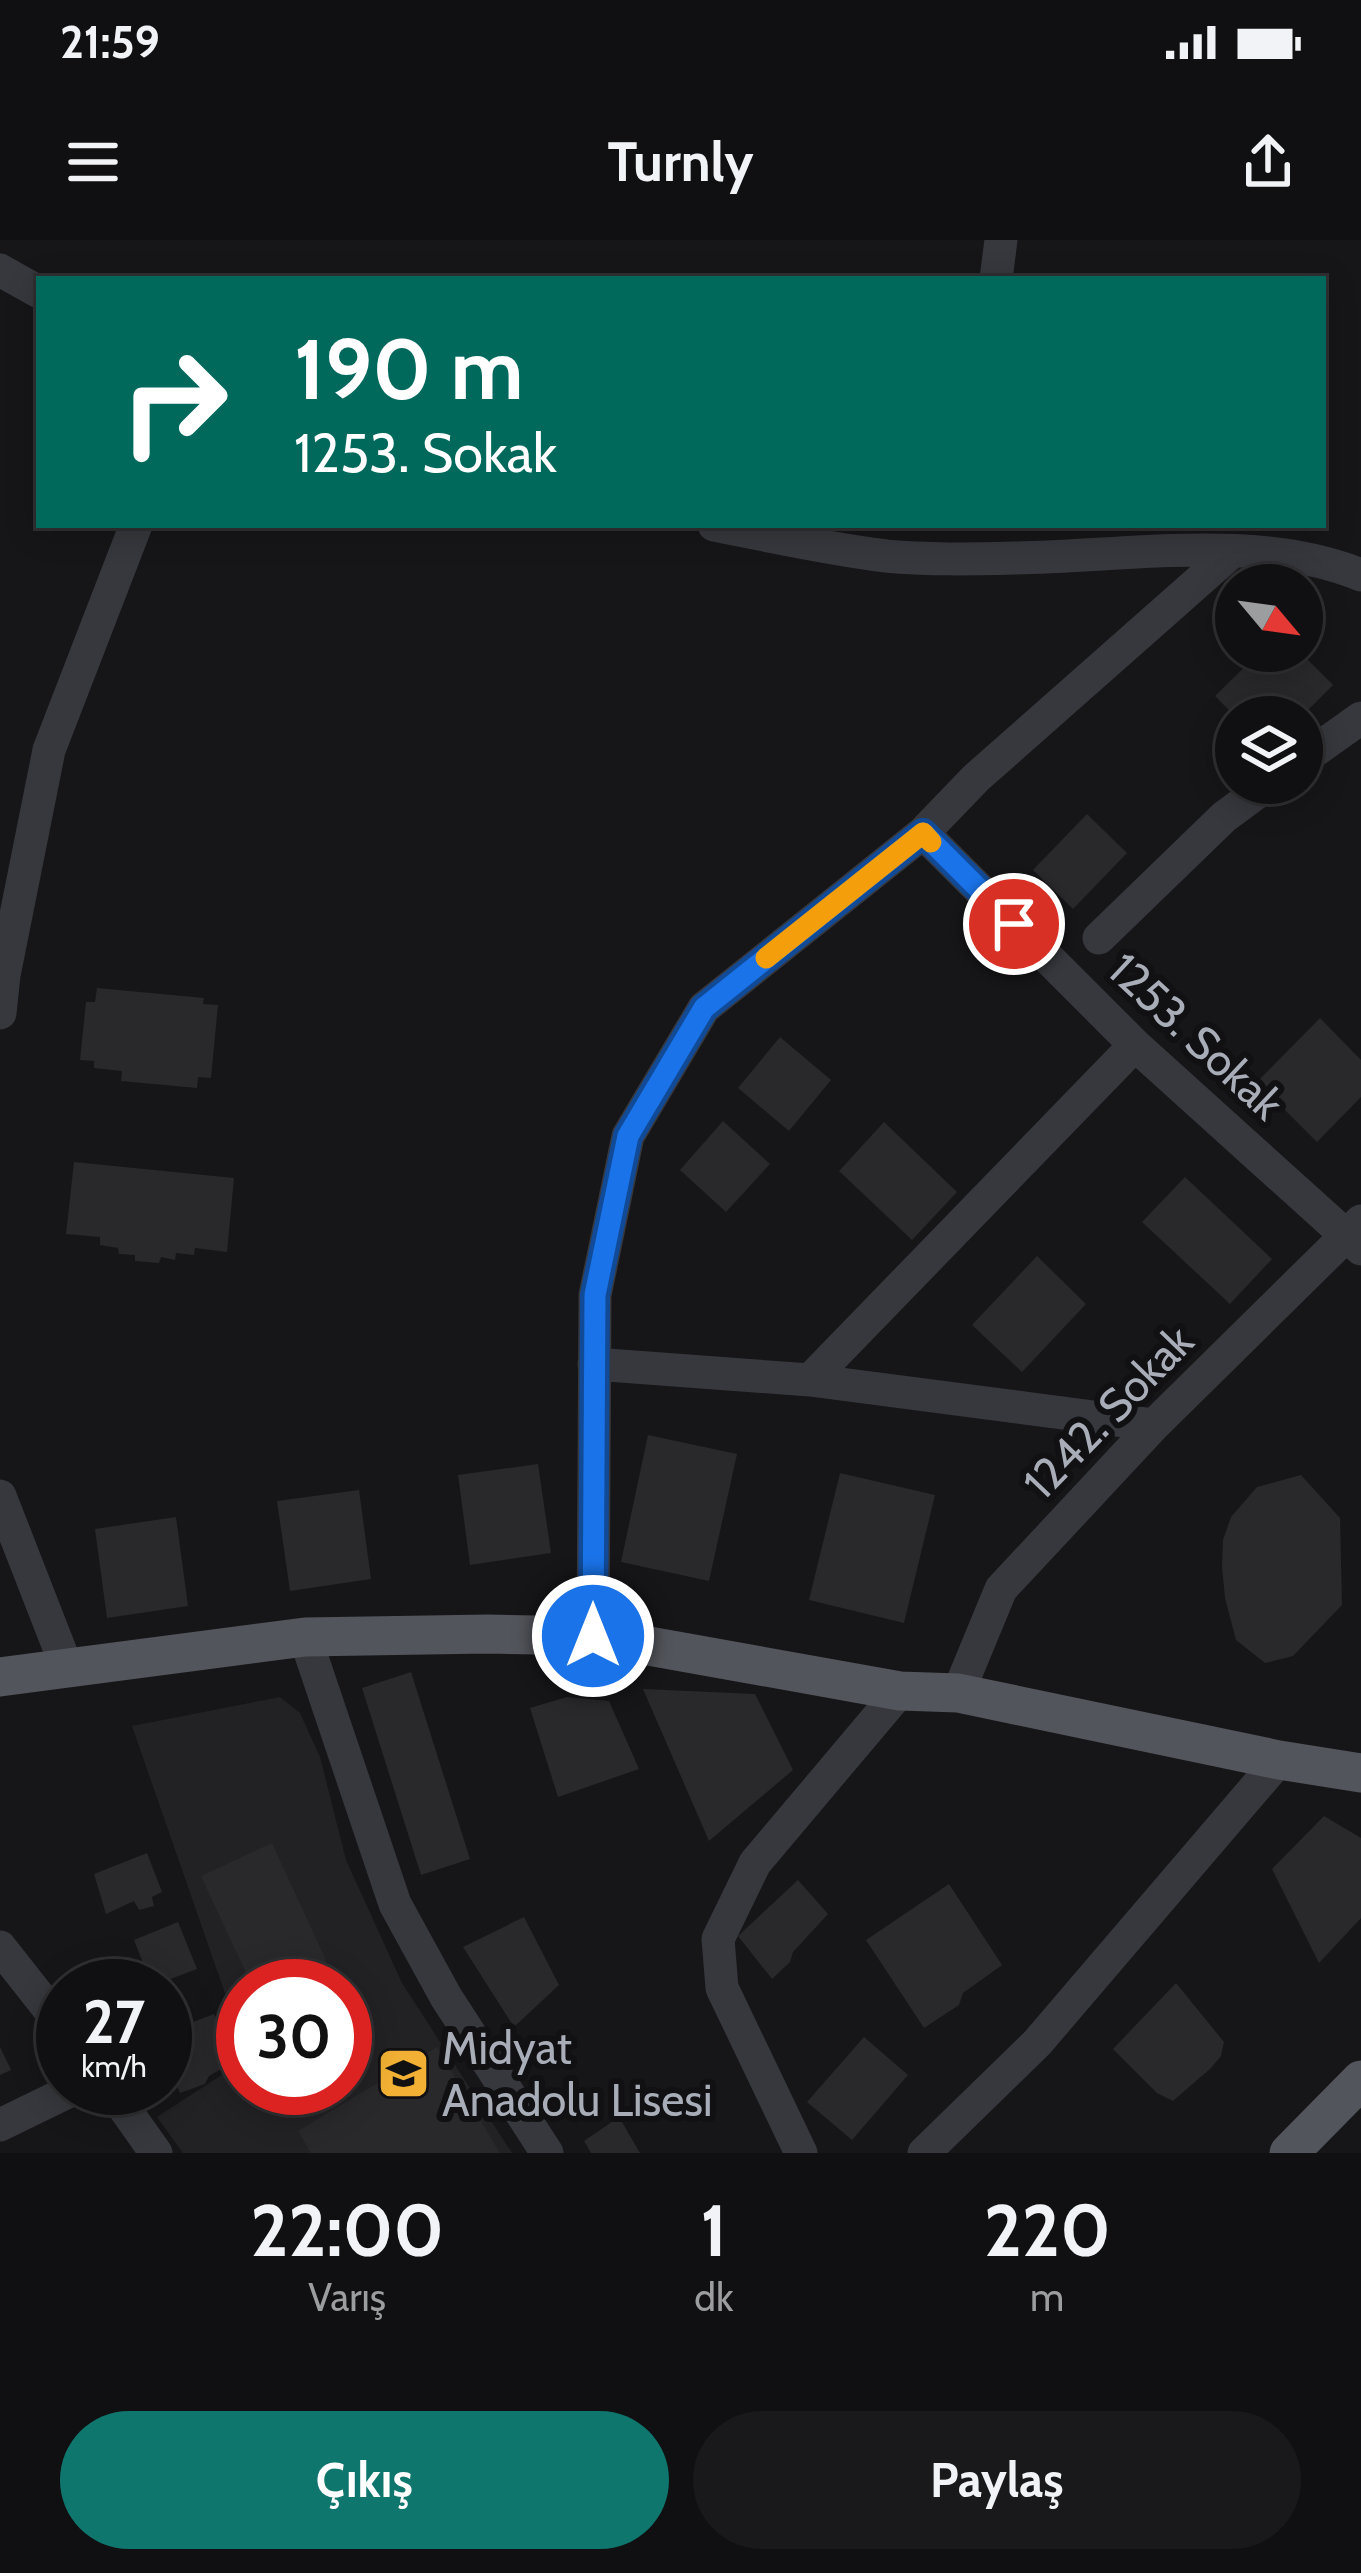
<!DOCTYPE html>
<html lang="tr">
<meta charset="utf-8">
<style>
:root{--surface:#101012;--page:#19191b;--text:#f1f3f6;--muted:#9c9d9f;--line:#303032;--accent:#0f766e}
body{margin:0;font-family:Cabin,sans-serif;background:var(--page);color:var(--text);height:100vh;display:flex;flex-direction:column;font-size:45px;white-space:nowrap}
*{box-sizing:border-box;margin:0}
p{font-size:39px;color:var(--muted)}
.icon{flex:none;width:66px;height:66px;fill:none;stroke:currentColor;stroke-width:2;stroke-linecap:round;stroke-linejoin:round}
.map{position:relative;height:1913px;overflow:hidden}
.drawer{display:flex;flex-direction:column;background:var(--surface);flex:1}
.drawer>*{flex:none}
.hud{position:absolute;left:36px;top:36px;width:1290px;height:252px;border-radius:0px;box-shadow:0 6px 30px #0003,0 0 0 3px var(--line);background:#00695c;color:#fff;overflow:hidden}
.needle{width:78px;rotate:119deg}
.buttons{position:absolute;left:1215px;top:324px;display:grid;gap:24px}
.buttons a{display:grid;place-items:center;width:108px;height:108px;border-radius:50%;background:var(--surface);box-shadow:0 6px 30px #0003,0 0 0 3px var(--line);font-size:60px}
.speed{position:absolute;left:36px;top:1719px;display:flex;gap:24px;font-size:60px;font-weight:700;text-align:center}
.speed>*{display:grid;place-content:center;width:156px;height:156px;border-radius:50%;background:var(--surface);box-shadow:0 6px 30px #0003,0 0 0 3px var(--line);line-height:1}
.speed small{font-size:30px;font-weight:400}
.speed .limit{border:18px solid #d22;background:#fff;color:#111}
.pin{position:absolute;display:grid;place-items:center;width:102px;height:102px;color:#fff;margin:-51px;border:6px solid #fff;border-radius:50%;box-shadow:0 3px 12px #0007}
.me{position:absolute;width:132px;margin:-66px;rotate:0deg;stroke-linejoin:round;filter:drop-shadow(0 0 9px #0008)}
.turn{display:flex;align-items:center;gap:42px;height:252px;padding:0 60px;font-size:54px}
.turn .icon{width:156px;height:156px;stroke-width:2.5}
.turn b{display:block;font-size:84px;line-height:102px}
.eta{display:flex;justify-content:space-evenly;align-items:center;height:204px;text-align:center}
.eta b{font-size:72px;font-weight:700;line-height:84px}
.action{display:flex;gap:24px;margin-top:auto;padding:24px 60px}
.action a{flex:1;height:138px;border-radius:72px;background:var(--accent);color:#fff;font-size:48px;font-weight:700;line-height:138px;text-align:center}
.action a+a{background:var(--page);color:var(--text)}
.status{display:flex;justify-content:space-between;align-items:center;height:84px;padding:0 60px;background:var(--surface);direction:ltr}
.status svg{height:33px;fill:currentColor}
header{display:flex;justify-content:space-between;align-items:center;height:156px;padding:0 60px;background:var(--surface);font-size:54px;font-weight:700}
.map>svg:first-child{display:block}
.built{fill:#222225}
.building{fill:#29292c}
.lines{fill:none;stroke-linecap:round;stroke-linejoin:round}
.minor{stroke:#37383d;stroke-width:33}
.major{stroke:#53555c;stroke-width:39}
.route-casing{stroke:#114b97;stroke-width:30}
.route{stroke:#1a73e8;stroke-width:21}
.slow{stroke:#f59e0b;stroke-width:21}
.labels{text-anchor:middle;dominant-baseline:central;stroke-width:12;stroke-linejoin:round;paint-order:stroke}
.street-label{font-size:45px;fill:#a8adb8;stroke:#111113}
.poi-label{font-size:45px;fill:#a8adb8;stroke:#111113;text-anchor:start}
</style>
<div class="status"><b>21:59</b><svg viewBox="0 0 49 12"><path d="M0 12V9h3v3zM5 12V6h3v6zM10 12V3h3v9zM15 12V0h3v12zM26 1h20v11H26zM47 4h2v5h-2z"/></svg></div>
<header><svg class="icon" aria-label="menu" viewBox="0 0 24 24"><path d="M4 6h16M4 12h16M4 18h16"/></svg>Turnly<svg class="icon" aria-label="share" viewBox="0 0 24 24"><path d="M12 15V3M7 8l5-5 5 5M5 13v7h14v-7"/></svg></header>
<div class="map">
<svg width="1361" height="1913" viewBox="0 0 1361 1913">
<rect width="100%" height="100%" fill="#161618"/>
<path class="built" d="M280,1457L300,1473L320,1517L346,1620L402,1743L512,1913H183L157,1877L243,1821V1848H345V1746H243V1805L132,1486Z"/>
<path class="building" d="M1261,411H1299L1333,445L1301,477H1236L1215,456Z
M1087,574L1127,613L1073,669L1033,630Z
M97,748L204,758L203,764L218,765L211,838L198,837L197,848L121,841L122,831L94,828V821L80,820L86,762H95Z
M1320,778L1361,820V857L1317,902L1257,842Z
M780,797L831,840L789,891L738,848Z
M723,881L770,924L726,972L680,930Z
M884,882L957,952L912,1000L839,931Z
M74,922L234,938L227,1012L195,1008L194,1015L176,1013L175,1020L161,1017L159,1023L135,1021V1015L119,1014L118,1008L100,1005V997L66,994Z
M1185,937L1272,1019L1230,1064L1142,982Z
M1037,1016L1086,1064L1022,1132L972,1085Z
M648,1195L737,1214L709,1341L621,1322Z
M538,1224L551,1313L470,1325L458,1235Z
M840,1233L935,1255L904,1383L809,1360Z
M1301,1235L1340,1278L1342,1365L1293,1416L1265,1423L1236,1400L1225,1358L1222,1327L1223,1300L1231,1277L1257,1247Z
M359,1250L371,1339L290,1351L277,1261Z
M176,1277L188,1366L107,1378L95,1289Z
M411,1432L470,1619L421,1635L362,1448Z
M643,1449L755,1454L793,1530L709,1601Z
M567,1457L609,1461L639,1529L558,1557L530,1468Z
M1324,1576L1361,1598V1678L1319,1723L1272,1629Z
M272,1603L335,1740L322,1746H252L201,1636Z
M147,1613L162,1652L152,1657L154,1666L139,1670L134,1661L106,1674L94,1634Z
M798,1640L828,1674L793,1712L790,1722L772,1739L738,1696Z
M949,1644L1002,1725L963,1753L959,1765L924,1788L866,1700Z
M524,1677L559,1745L514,1787L463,1707Z
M178,1682L197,1729L152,1746L134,1700Z
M1176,1743L1224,1802L1221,1816L1211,1828L1173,1861L1157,1853L1113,1809Z
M214,1774L237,1820L209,1836L205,1844L180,1853L165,1821V1787L180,1781L188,1784Z
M864,1797L908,1835L852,1900L807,1862Z
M0,1807L11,1830L0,1835Z
M437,1807L500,1913H311L298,1891Z
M619,1877L640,1913H591L584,1901Z"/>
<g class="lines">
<path class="minor" d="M0,30L39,52
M996,39L1001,0
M714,285C770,296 828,309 886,316C927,320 973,319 1015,318C1125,317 1256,292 1361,335
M1302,520L1361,478
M923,593L1135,805L1361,1009
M1099,698L1224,577L1270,543
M0,773L4,735L49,510L136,285
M594,1124L810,1140L1154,1185
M810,1140L1135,805
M0,1256L67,1428
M593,1396L595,1055L628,896L704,768L923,593L976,538L1233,311
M305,1397L395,1664L446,1757L547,1913
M958,1453L1001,1349L1154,1185L1361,981
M0,1707L63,1787
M110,1848L156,1913
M0,1885L76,1848
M801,1913L722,1748L718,1699L755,1623L900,1451
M924,1913L1037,1803L1279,1520"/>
<path class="major" d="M0,1437L305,1397L488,1394L593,1396L900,1451L958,1453L1279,1520L1361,1533
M1289,1913L1361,1840"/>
</g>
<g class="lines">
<defs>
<path id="route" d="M593,1396L595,1055L628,896L704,768L923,593L1014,684"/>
</defs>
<use href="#route" class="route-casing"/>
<use href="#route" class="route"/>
<path class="slow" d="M766,718L923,593L931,602"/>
</g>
<defs>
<symbol id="school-square" viewBox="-11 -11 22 22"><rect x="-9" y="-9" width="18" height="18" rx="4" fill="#f2b134" stroke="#111113"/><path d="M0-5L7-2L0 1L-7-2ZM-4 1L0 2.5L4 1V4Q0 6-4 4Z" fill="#111"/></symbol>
</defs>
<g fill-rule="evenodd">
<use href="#school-square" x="374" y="1804" width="59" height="59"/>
</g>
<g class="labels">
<g class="street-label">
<text transform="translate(1196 796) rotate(43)">1253. Sokak</text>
<text transform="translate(1108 1172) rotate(-46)">1242. Sokak</text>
</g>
<g class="poi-label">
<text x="442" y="1808">Midyat<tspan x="442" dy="52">Anadolu Lisesi</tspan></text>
</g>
</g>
</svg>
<div class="buttons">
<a><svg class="needle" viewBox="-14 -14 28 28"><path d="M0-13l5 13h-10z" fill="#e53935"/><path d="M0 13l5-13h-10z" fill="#9c9d9f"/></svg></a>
<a><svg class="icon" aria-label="layers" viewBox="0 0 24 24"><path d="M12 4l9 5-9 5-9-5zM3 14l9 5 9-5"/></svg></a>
</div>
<div class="speed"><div>27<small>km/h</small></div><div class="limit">30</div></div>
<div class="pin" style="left:1014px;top:684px;background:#d93025"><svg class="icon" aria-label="arrive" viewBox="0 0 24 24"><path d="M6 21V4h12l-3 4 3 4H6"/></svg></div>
<svg class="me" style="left:593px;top:1396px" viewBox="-20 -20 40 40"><circle r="17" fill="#1a73e8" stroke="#fff" stroke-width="3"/><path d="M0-11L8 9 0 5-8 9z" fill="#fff"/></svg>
<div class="hud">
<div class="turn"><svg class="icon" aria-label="right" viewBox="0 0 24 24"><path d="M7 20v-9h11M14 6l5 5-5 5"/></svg><div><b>190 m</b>1253. Sokak</div></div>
</div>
</div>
<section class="drawer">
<div class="eta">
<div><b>22:00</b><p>Varış</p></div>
<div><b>1</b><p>dk</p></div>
<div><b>220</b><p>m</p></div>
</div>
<div class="action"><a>Çıkış</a><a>Paylaş</a></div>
</section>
